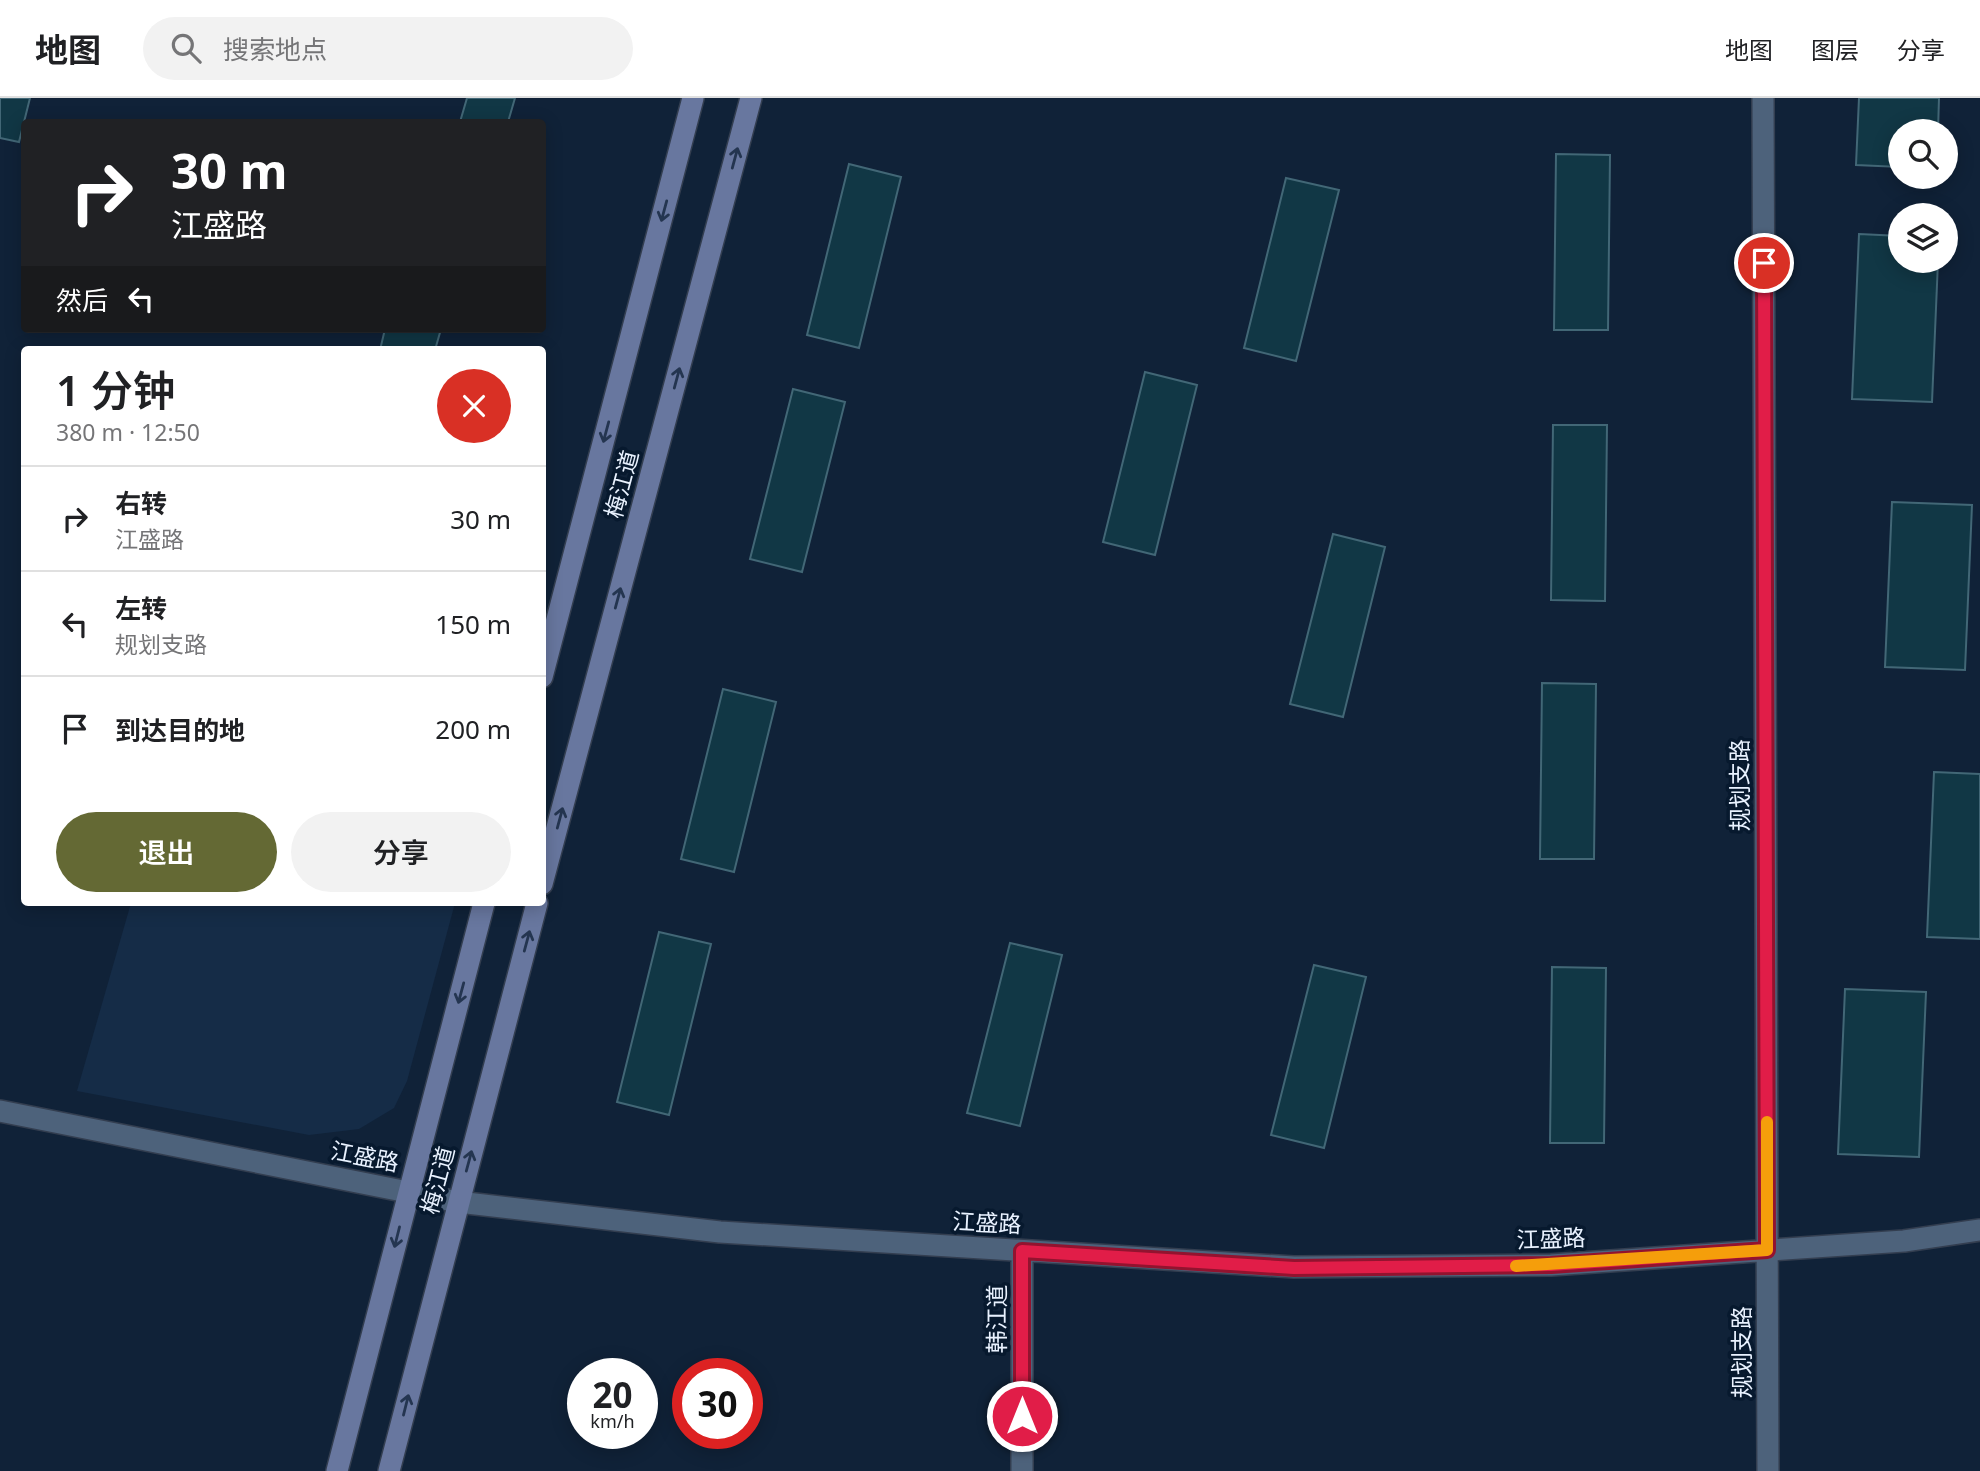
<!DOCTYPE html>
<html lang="zh">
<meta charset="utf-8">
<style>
:root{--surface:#fff;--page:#f2f2f2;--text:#202124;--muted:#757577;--line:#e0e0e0;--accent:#646934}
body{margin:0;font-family:"Noto Sans","Noto Sans SC",sans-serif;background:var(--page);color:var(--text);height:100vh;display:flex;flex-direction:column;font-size:26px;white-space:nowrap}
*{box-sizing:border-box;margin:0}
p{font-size:23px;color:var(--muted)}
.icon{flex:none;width:38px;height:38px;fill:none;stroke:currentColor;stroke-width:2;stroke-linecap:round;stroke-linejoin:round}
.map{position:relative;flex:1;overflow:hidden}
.sheet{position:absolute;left:21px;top:248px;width:525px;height:560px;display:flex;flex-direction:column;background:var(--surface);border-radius:7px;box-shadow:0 4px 18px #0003}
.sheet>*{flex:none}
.guide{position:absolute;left:21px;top:21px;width:525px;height:214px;border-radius:7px;box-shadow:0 4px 18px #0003;background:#202124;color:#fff;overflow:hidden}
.tools{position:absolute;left:1888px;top:21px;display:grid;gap:14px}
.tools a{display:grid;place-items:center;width:70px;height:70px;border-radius:50%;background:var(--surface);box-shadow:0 4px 18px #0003;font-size:35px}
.speed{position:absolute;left:567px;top:1260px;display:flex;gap:14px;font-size:35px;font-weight:700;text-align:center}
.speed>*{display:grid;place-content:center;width:91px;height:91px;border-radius:50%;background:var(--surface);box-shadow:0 4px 18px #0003;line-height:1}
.speed small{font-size:18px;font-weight:400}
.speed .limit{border:10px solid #d22;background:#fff;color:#111}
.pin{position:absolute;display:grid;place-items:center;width:60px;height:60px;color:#fff;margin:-30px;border:4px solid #fff;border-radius:50%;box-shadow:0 2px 7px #0007}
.me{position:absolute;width:77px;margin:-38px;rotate:0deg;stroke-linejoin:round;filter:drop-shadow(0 0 5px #0008)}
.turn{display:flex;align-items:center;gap:24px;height:147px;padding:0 35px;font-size:32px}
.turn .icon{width:91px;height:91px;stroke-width:2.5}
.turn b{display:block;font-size:49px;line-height:60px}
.then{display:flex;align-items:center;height:66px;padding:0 35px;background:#0003;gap:14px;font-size:26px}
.round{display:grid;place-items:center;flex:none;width:74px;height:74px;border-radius:37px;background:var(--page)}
.head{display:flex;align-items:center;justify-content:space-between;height:119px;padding:0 35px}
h1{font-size:42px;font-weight:600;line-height:52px}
.button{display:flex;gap:14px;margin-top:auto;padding:14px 35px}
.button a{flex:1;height:80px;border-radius:42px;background:var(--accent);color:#fff;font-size:28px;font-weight:600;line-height:80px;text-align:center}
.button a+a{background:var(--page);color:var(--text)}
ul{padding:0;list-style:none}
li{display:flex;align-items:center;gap:21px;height:105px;padding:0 35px;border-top:2px solid var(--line)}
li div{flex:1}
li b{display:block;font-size:26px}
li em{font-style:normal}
header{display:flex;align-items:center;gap:42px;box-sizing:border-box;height:98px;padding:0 35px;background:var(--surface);border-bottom:2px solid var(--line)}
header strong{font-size:33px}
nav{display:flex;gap:38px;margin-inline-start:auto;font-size:24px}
.search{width:490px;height:63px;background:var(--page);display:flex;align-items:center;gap:18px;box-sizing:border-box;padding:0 24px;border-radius:38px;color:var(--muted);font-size:26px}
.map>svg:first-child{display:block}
.built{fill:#152c47}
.building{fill:#113745;stroke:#426776;stroke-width:2}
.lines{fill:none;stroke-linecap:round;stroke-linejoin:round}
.street-casing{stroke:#333e50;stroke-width:24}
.secondary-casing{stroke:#333e50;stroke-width:24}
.street{stroke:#4d627b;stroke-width:21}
.secondary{stroke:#68779f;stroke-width:21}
.oneway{stroke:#243550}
.route-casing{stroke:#92132f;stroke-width:18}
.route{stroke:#e11d48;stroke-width:12}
.slow{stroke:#f59e0b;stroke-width:12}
.labels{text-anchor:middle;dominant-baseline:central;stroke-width:7;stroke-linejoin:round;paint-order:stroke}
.street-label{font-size:23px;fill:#e9f2ff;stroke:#07192e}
</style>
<header>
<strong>地图</strong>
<div class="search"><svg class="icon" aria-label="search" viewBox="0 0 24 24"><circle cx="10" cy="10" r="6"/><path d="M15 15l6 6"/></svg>搜索地点</div>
<nav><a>地图</a><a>图层</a><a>分享</a></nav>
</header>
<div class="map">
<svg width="1980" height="1373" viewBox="0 0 1980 1373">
<rect width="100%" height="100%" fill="#102238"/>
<path class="built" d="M131,805H455L407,983L394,1010L359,1031L309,1037L77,993Z"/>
<path class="building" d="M0,0H30L19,44L0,40Z
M467,0H515L508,24H460Z
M1859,0H1939L1938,33H1900V69L1856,67Z
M1556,56L1610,57L1608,232H1554Z
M849,66L901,79L859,250L807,237Z
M1286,80L1339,92L1296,263L1244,250Z
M1859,136L1900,138V163H1938L1932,304L1852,301Z
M385,231H441L435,252H380Z
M1145,274L1197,287L1155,457L1103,444Z
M793,291L845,304L802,474L750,461Z
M1553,327H1607L1605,503L1551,502Z
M1892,404L1972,407L1965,572L1885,569Z
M1333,436L1385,449L1343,619L1290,606Z
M1542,585L1596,586L1594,761H1540Z
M723,591L776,604L734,774L681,761Z
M1934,674L1980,676V841L1927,839Z
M659,834L711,846L669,1017L617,1004Z
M1010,845L1062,857L1020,1028L967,1015Z
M1314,867L1366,879L1324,1050L1271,1037Z
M1552,869L1606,870L1604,1045H1550Z
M1845,891L1926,894L1919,1059L1838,1056Z"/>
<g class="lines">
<defs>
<path id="street" d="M1763,0L1768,1373
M0,1013L458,1104L720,1134L1294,1169L1551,1167L1904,1143L1980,1132
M1022,1153V1373"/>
<path id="secondary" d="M542,579L693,0
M542,786L751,0
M337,1373L484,805
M389,1373L537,805"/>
</defs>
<use href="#street" class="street-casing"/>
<use href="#secondary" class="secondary-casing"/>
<use href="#street" class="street"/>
<use href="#secondary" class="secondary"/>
</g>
<defs><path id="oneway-shaft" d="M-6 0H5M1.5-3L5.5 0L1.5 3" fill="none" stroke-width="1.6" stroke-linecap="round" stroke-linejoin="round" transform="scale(1.75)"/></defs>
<g class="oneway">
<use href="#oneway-shaft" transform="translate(735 60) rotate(-75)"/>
<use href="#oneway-shaft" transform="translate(664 113) rotate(105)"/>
<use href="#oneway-shaft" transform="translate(677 280) rotate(-75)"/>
<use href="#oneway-shaft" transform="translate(606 334) rotate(105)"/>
<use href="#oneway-shaft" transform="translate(618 500) rotate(-75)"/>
<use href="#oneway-shaft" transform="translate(560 720) rotate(-75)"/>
<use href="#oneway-shaft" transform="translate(527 843) rotate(-75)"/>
<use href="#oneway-shaft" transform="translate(461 895) rotate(105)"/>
<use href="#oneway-shaft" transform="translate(469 1063) rotate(-75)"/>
<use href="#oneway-shaft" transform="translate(397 1139) rotate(104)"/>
<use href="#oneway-shaft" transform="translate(406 1307) rotate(-76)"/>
</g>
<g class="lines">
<defs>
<path id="route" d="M1022,1318V1153L1294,1170L1551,1167L1767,1152L1764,165"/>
</defs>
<use href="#route" class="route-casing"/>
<use href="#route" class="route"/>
<path class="slow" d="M1516,1168L1767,1152V1024"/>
</g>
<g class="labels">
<g class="street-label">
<text transform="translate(621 386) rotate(-75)">梅江道</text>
<text transform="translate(1739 687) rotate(-90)">规划支路</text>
<text transform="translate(365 1058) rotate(11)">江盛路</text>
<text transform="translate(437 1082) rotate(-75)">梅江道</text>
<text transform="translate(987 1124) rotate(3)">江盛路</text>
<text transform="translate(1551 1140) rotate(-2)">江盛路</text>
<text transform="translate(996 1221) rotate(-90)">韩江道</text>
<text transform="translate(1741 1254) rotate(-90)">规划支路</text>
</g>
</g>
</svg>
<div class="tools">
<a><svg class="icon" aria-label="search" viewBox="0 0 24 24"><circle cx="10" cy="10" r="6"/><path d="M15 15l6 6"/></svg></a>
<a><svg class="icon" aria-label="layers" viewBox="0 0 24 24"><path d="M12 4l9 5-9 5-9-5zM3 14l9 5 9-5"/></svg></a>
</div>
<div class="speed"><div>20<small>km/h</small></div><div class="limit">30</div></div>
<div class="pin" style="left:1764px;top:165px;background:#d93025"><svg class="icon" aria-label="arrive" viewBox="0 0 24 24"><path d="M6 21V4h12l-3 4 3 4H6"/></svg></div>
<svg class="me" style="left:1022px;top:1318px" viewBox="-20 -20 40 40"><circle r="17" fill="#e11d48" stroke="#fff" stroke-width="3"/><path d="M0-11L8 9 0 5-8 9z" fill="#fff"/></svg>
<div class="guide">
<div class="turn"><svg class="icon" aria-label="right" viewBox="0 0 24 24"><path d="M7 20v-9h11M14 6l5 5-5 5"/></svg><div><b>30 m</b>江盛路</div></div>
<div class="then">然后<svg class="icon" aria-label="left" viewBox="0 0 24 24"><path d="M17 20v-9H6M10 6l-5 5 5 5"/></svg></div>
</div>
<section class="sheet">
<div class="head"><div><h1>1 分钟</h1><p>380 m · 12:50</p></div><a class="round" style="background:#d93025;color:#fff"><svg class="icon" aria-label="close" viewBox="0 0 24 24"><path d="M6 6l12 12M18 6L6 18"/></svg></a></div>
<ul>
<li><svg class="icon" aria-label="right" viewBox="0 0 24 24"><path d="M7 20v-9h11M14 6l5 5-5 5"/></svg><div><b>右转</b><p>江盛路</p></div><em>30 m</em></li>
<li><svg class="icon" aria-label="left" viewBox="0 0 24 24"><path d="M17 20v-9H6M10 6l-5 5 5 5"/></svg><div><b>左转</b><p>规划支路</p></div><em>150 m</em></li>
<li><svg class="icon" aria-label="arrive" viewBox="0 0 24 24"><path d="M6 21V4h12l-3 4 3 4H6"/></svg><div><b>到达目的地</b></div><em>200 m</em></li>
</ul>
<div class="button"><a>退出</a><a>分享</a></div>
</section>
</div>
